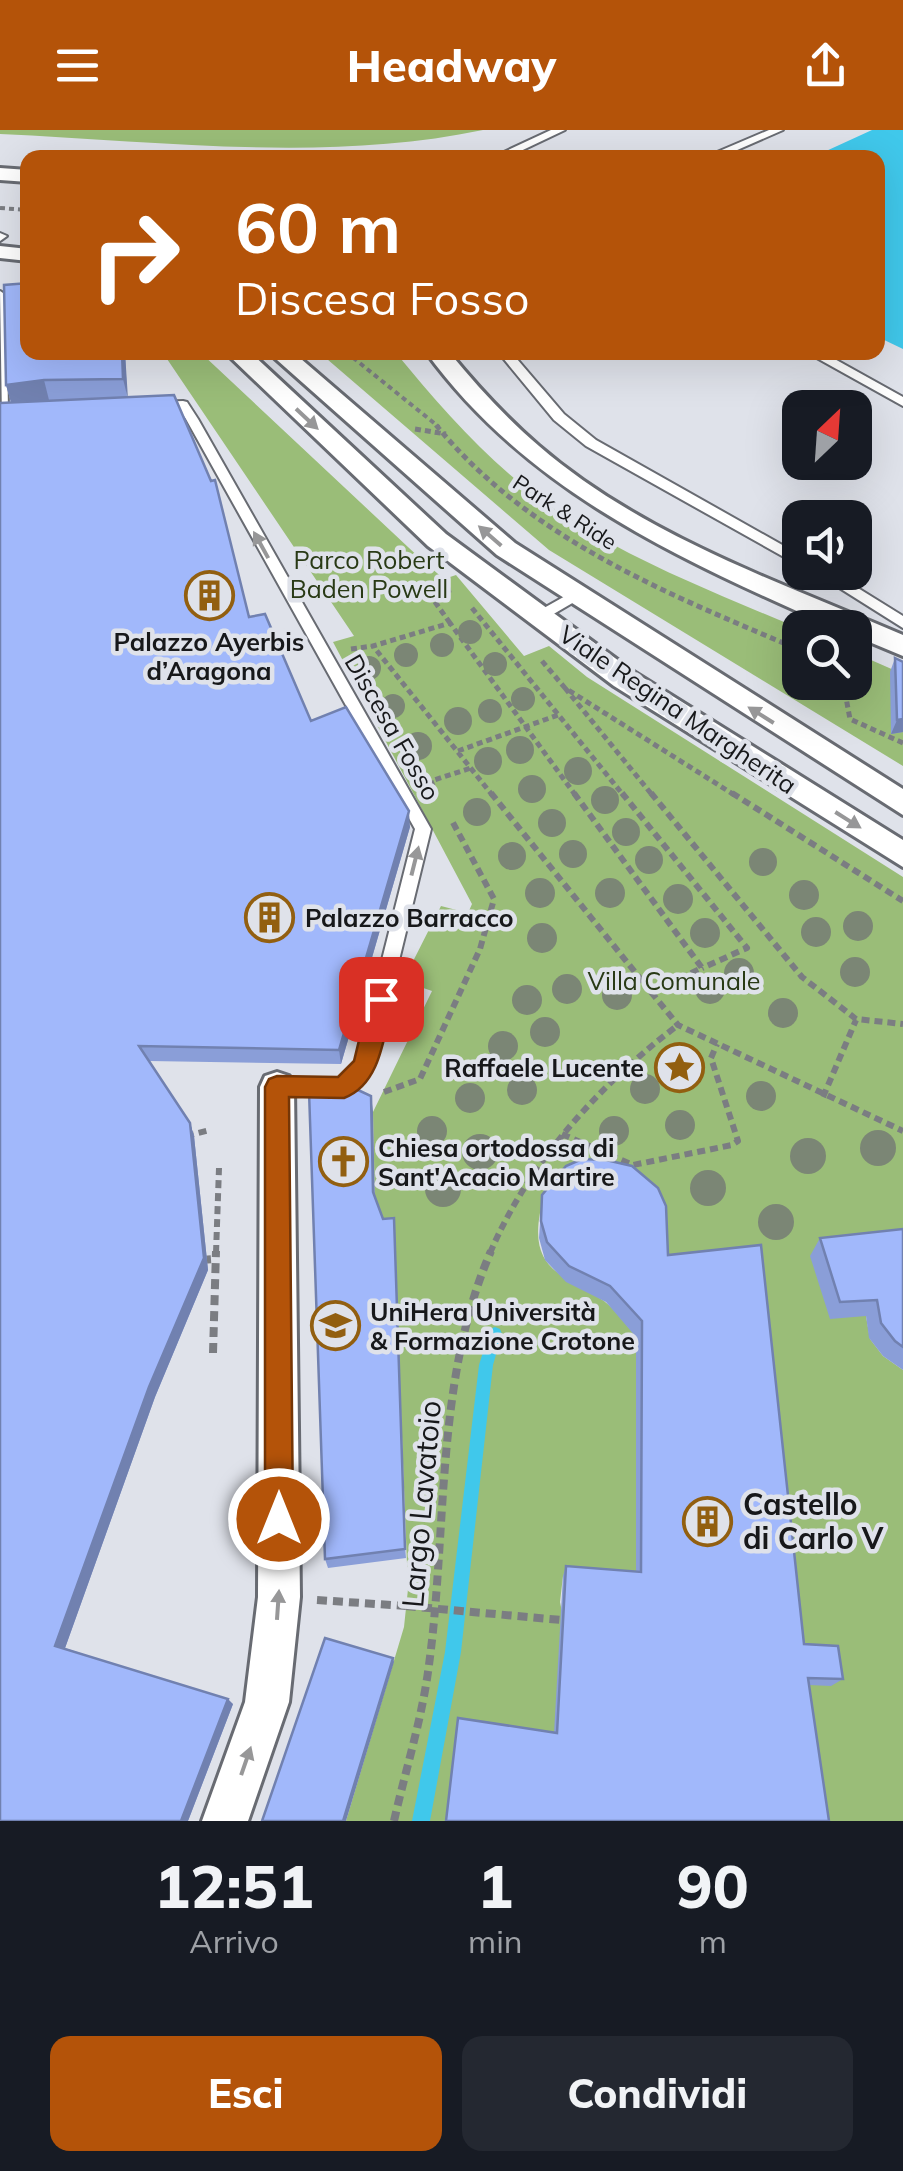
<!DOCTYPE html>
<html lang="it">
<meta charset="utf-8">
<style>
:root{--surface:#171b24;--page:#242831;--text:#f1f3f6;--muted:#9ea1a6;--accent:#b45309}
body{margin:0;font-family:Mulish,sans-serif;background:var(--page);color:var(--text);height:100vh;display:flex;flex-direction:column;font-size:38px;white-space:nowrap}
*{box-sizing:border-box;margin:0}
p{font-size:32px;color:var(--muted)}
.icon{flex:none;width:55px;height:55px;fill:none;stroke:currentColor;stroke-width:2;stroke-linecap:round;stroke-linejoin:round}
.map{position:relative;height:1691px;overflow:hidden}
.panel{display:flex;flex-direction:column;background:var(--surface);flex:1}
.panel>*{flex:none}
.top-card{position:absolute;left:20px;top:20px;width:865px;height:210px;border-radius:20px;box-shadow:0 10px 40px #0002;background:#b45309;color:#fff;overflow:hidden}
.needle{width:65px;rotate:25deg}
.fabs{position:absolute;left:782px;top:260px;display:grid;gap:20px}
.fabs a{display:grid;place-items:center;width:90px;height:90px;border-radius:20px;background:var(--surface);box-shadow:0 10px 40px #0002;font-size:50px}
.pin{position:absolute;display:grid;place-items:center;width:85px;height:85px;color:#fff;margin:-42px;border-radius:20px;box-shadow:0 5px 15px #0006}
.me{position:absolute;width:110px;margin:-55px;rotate:0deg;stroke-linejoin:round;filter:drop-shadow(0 0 8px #0008)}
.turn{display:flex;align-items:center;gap:35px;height:210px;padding:0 50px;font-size:45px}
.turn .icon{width:130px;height:130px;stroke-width:2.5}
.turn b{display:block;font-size:70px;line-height:85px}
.eta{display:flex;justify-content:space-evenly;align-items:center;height:170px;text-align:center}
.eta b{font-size:60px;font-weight:800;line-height:70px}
.cta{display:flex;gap:20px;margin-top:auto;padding:20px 50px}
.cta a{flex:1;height:115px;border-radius:20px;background:var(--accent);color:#fff;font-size:40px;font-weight:800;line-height:115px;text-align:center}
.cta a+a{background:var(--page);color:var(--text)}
header{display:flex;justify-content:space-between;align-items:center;height:130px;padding:0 50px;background:var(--accent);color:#fff;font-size:45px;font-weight:800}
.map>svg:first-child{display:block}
.green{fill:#9abd78}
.water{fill:#40c8eb}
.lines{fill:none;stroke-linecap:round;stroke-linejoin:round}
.stream{fill:#40c8eb;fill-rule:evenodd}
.service-casing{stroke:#686b72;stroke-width:4}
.minor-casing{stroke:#686b72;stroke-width:6}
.path-far3{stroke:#7b7d82;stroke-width:4;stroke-dasharray:5 4;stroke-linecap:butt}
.path-far2{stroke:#7b7d82;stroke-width:5;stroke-dasharray:6 4;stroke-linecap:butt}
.path-far1{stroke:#7b7d82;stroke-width:6;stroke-dasharray:8 5;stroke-linecap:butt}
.path{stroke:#7b7d82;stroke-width:8;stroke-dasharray:10 6;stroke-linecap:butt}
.service{fill:#fff;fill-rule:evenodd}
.minor{fill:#fff;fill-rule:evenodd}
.path-bridge{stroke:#7b7d82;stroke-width:8;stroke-dasharray:10 6;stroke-linecap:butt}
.tree{fill:#7b8675}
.wall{fill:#8a9ed8}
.shaded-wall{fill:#7181b0}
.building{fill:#a1b8fb;stroke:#7181b0;stroke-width:2.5}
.oneway{fill:#979798}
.route{fill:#b45309;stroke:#753606;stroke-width:2.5}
.labels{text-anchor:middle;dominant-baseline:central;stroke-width:9;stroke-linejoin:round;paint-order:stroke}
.far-street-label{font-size:22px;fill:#17181a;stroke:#dfe2ea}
.park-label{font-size:25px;fill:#293a16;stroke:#dfe2ea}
.poi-label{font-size:25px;font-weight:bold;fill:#17181a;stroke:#dfe2ea;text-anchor:start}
.street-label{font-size:25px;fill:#17181a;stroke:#dfe2ea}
.near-street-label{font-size:30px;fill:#17181a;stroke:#dfe2ea}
.near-poi-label{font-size:30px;font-weight:bold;fill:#17181a;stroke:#dfe2ea;text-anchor:start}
</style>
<header><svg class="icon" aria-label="menu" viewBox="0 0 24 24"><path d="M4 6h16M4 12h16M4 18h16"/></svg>Headway<svg class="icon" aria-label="share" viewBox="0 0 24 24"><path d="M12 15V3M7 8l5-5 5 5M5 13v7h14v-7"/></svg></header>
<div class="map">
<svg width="903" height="1691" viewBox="0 0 903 1691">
<rect width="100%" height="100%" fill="#dfe2ea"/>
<path class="green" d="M0,0H483C325,33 160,11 0,4Z
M163,223H201L424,432L444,449L456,445L524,526L549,516L587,547L903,747V1116L866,1186L870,1209L883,1226L903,1240V1691H817L797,1555H831L794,1522L651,1144L540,1083C529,1142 567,1146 604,1171C616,1180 627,1196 637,1207L636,1452L563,1446L560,1472L604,1691H346L404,1497L408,1459L394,1103L375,1077L373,982L432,861L403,851L441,776L468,783L472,774L333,512L354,506Z
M320,223H396C442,279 492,336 553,378C628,430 717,463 800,499V552H855V523L903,544V636L549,420Z"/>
<path class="water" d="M872,0H903V219L878,207V28L813,27Z"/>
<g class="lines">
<path class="stream" d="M495,1197L500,1199L502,1204L493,1235L461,1522L430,1691H412L445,1522L479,1235L490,1199Z"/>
<defs>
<path id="service" d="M551,0H565L506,28H491Z
M769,0H783L719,28H703Z
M0,103L7,106L0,111Z
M0,161L6,165L8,280L16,284L2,289Z
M498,222H511L564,284L596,310L800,425V436L586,316L554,290Z
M806,222H822L903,267V276Z
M183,271L187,272L198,289L431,699L373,937L350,963L343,965H277L270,963L268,957L270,951L277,949H339L356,933L415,699L186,289L179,279L156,280L150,276L156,272Z
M814,442H832L903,486V498Z
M576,460L581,462V468L545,489H535V483Z"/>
<path id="minor" d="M0,38L28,40V52L0,50Z
M0,116L28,119V131L0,128Z
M225,222H250L446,404L634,542L903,710V737L614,556L428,416Z
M268,222H293L515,413L903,659V685L497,425Z
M426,222H449C477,256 505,287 539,316C642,405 779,452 903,505V526L855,506V498H835C681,430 528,362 426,222Z
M277,942L289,946L294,957L300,1467L289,1572L248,1691H202L245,1572L258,1467L260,957L265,946Z"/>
</defs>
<use href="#service" class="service-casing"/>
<use href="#minor" class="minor-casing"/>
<path class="path-far3" d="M0,78L28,80
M346,222L439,297"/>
<path class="path-far2" d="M436,295C529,409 668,464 800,520
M415,299L446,304
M472,478L624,666
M450,493L430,465L454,459
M351,519L373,516
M542,531L565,558L736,666
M843,552L850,589L903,613
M565,558L653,666
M458,621L558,585
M433,656L431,651L471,638
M493,666L373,516L450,493L576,666"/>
<path class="path-far1" d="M491,663L651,862
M574,663L702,838L651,862
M622,663L747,818L702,838
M651,663L802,847L856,889L903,894
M732,663L903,771
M651,862L678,895L903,1001
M384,962L420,949L480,819L494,769L451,689
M823,967L856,890
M562,1004L633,1035L732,1015L738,1011L711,928L717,914
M186,1006L210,1000
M216,1123L219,1038
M490,1123C529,1032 599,955 678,895"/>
<path class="path" d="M201,1130L216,1129
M213,1223L216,1121
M317,1470L406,1476
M394,1691C405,1642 421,1592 428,1542C448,1403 434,1252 491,1121"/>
<use href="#service" class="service"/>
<use href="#minor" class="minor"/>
<path class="path-bridge" d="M406,1476L561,1490"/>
</g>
<g class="tree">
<circle cx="470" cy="502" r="12"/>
<circle cx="442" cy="515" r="12"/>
<circle cx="406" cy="525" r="12"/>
<circle cx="495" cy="534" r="12"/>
<circle cx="369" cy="538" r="12"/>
<circle cx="523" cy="569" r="12"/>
<circle cx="393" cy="576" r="12"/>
<circle cx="490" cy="581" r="12"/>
<circle cx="458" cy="591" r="14"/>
<circle cx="418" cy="616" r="14"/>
<circle cx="520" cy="620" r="14"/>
<circle cx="488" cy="631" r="14"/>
<circle cx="578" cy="641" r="14"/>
<circle cx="532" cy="659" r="14"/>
<circle cx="605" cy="670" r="14"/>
<circle cx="477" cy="682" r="14"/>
<circle cx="552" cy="693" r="14"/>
<circle cx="626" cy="702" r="14"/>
<circle cx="573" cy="724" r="14"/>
<circle cx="512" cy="726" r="14"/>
<circle cx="649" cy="730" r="14"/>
<circle cx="763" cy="732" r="14"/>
<circle cx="540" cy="763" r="15"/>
<circle cx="610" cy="763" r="15"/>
<circle cx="804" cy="765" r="15"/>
<circle cx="678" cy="769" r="15"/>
<circle cx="858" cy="796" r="15"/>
<circle cx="816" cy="802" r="15"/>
<circle cx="705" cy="803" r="15"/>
<circle cx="542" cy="808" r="15"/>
<circle cx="855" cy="842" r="15"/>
<circle cx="739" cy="843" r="15"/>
<circle cx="567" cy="859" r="15"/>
<circle cx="710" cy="859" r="15"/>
<circle cx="617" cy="865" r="15"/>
<circle cx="527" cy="870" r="15"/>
<circle cx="783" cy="883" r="15"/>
<circle cx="545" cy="902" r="15"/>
<circle cx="503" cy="916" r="15"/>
<circle cx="645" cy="959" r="15"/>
<circle cx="522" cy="960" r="15"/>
<circle cx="761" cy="966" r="15"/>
<circle cx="470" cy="968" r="15"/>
<circle cx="680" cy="995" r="15"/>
<circle cx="432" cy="1001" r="15"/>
<circle cx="614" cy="1001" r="15"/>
<circle cx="878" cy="1018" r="18"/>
<circle cx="480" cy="1022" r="18"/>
<circle cx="808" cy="1026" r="18"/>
<circle cx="708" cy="1058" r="18"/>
<circle cx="443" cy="1059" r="18"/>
<circle cx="776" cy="1092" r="18"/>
</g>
<path class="wall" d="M125,222L127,267L249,487L311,591L410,697L341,934L149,931L190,993L194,1006L208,1140L155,1267L65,1518L233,1574L188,1691H0L11,272L6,255Z
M895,528L903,602L891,604L890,542Z
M371,966L374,1065L406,1428L328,1438L325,1429Z
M542,1065L668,1125L804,1514L843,1549L831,1556L809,1555L554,1603L563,1446L566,1436L636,1442V1207L606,1172L566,1152L545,1130L539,1108Z
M903,1099V1240L883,1226L869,1208L866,1186L830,1189L810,1126L820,1108Z"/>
<path class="shaded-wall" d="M122,222H125L128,269L123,249Z
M44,250L49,270L12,276L6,255Z
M903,589V602L891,604L897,590Z
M409,681L410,697L341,934L339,920Z
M371,966L373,982L375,1077L373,1062Z
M190,993L194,1006L208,1140L155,1267L64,1521L55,1516Z
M393,1528L394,1532L346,1691H343Z
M228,1569L233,1574L188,1691H181Z"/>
<path class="building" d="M28,153V222H122L123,249L44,250L6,255L4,155Z
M174,265L211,351L215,350L249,487L265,484L311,591L346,577L409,681L339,920L139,916L190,993L204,1128L149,1257L55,1516L228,1569L181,1691H0V273Z
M895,528L903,532V589L897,590Z
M358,960L371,966L373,1062L383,1089L394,1088L405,1419L325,1429L309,961Z
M582,1029L606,1030L632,1036L658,1058L666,1076L668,1125L761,1115L804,1514L838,1516L843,1549L808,1548L829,1691H446L458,1588L557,1603L566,1436L641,1442L642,1191L610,1156L569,1136L547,1112L541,1091L542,1065L566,1036Z
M903,1099V1217L895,1211L881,1193L877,1170L840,1172L820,1108Z
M325,1508L393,1528L343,1691H262Z"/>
<defs><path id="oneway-solid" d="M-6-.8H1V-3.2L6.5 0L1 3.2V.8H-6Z" transform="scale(2.5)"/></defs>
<g class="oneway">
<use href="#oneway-solid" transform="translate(307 289) rotate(43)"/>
<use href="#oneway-solid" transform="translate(490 406) rotate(-139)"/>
<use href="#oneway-solid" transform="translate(261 415) rotate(-119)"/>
<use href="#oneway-solid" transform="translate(761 585) rotate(-148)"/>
<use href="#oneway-solid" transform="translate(848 690) rotate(32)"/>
<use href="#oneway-solid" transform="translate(415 731) rotate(-76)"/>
<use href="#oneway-solid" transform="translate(278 1475) rotate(-86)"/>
<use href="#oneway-solid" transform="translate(246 1631) rotate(-71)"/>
</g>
<path class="route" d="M381,859L389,862L393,869C384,903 382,954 344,968L289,967L293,1389L289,1399L279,1403L269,1399L265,1389V957L269,949L277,946L338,947L354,931L369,869L373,862Z"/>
<defs>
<symbol id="building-ring" viewBox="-11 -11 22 22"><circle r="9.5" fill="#dfe2ea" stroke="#925f10" stroke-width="1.5"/><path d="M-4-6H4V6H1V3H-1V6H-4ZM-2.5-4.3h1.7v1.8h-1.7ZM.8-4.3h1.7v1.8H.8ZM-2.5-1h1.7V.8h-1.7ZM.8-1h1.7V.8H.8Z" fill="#925f10"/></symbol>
<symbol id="sight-ring" viewBox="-11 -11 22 22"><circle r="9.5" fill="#dfe2ea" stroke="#925f10" stroke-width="1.5"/><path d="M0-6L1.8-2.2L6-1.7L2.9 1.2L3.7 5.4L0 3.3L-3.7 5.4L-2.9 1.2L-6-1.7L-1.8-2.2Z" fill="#925f10"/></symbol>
<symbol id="church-ring" viewBox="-11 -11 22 22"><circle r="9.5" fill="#dfe2ea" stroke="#925f10" stroke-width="1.5"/><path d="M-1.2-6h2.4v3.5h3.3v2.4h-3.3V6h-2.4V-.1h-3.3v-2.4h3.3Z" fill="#925f10"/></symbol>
<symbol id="university-ring" viewBox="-11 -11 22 22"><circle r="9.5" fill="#dfe2ea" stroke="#925f10" stroke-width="1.5"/><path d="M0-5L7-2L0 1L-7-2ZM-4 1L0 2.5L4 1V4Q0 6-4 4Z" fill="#925f10"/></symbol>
</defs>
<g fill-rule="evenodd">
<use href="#building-ring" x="182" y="438" width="55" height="55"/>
<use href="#building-ring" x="242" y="760" width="55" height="55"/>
<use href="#sight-ring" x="652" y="910" width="55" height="55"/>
<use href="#church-ring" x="316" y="1004" width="55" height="55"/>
<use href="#university-ring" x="308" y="1168" width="55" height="55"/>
<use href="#building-ring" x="680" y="1364" width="55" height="55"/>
</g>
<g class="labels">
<g class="far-street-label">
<text transform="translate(565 382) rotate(33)">Park &amp; Ride</text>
</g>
<g class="park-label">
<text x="369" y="429">Parco Robert<tspan x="369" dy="29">Baden Powell</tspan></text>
<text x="674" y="850">Villa Comunale</text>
</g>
<g class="poi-label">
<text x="209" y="511" text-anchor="middle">Palazzo Ayerbis<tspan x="209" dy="29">d’Aragona</tspan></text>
<text x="305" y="787">Palazzo Barracco</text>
<text x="644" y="937" text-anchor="end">Raffaele Lucente</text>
<text x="378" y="1017">Chiesa ortodossa di<tspan x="378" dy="29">Sant'Acacio Martire</tspan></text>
<text x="370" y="1181">UniHera Università<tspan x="370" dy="29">&amp; Formazione Crotone</tspan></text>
</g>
<g class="street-label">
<text transform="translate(678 579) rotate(34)">Viale Regina Margherita</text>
<text transform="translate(393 597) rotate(60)">Discesa Fosso</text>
</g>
<g class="near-street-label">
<text transform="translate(421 1374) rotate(-85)">Largo Lavatoio</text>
</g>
<g class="near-poi-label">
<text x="743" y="1374">Castello<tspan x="743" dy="34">di Carlo V</tspan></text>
</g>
</g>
</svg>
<div class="fabs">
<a><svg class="needle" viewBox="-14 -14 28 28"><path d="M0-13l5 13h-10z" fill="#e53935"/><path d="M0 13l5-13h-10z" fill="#9ea1a6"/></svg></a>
<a><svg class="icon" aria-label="sound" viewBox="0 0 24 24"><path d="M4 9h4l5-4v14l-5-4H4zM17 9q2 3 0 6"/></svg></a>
<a><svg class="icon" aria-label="search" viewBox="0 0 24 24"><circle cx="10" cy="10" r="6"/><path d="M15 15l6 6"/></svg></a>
</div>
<div class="pin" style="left:381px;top:869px;background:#d93025"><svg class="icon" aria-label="arrive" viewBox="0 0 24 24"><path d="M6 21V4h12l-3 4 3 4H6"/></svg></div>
<svg class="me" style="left:279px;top:1389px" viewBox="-20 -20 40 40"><circle r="17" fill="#b45309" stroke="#fff" stroke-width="3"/><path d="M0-11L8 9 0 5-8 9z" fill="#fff"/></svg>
<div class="top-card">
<div class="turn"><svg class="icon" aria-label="right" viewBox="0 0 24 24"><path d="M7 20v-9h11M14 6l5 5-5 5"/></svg><div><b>60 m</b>Discesa Fosso</div></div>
</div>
</div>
<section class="panel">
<div class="eta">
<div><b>12:51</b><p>Arrivo</p></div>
<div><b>1</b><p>min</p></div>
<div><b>90</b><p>m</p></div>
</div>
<div class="cta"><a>Esci</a><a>Condividi</a></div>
</section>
